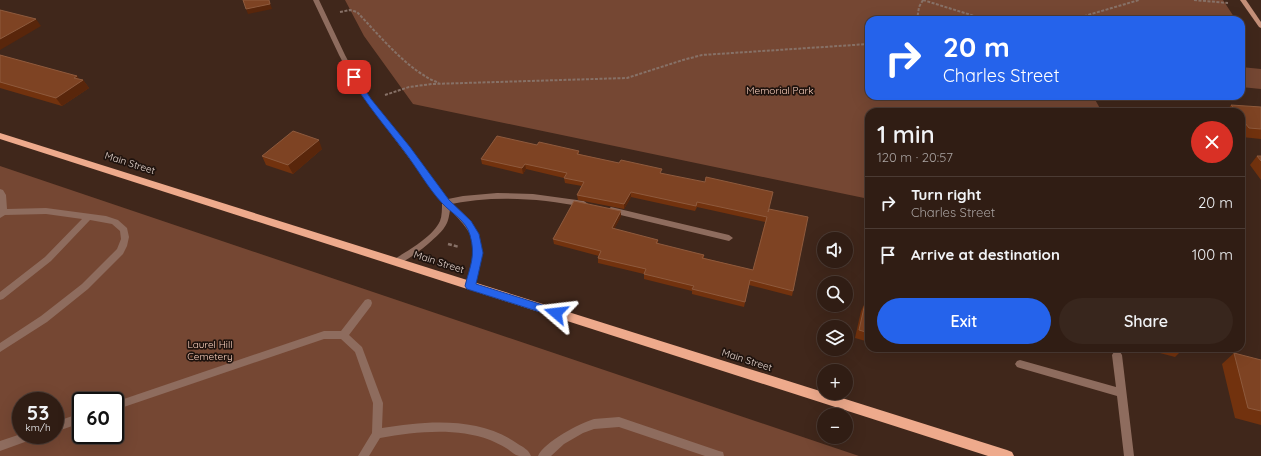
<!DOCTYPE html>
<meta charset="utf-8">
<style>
:root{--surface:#301d14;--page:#38261d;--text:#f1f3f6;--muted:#a8a2a0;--line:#4b3b34;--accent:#2563eb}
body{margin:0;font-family:Quicksand,sans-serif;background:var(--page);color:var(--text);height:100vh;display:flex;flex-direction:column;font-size:15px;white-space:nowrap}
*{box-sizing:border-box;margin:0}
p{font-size:13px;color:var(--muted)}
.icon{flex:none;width:22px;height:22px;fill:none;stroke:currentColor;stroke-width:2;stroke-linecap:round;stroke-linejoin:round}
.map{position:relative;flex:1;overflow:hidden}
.drawer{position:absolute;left:865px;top:108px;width:380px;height:244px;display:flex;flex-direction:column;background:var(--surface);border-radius:12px;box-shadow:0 4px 16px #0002,0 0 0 1px var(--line)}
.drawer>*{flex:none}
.banner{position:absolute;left:865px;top:16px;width:380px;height:84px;border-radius:12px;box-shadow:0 4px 16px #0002,0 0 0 1px var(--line);background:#2563eb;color:#fff;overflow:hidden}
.tools{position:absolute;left:817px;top:232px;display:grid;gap:8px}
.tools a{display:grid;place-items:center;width:36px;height:36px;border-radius:50%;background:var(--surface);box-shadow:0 4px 16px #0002,0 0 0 1px var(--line);font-size:20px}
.speed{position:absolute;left:12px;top:392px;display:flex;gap:8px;font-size:20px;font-weight:700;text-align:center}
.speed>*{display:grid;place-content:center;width:52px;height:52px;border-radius:50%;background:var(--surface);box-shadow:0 4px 16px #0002,0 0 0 1px var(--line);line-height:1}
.speed small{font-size:10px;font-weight:400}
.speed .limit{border:2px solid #111;border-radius:6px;background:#fff;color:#111}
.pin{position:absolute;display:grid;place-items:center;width:34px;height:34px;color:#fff;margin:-17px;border-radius:8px;box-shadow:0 2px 6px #0006}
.me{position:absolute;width:44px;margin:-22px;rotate:287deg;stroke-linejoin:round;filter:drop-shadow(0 0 3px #0008)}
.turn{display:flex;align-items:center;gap:14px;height:84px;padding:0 12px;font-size:18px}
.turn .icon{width:52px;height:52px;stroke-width:2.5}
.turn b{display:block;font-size:28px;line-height:34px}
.round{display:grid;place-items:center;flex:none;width:42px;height:42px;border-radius:21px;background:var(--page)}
.summary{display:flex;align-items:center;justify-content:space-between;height:68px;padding:0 12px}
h1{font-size:24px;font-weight:600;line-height:30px}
.action{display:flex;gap:8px;margin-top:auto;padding:8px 12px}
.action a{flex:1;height:46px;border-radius:24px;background:var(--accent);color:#fff;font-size:16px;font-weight:600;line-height:46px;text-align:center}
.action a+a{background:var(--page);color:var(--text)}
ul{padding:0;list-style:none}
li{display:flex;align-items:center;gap:12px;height:52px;padding:0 12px;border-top:1px solid var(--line)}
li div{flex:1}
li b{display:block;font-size:15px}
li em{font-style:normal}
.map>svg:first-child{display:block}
.green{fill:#754733;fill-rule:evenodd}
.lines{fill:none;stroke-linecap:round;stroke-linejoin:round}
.path-far1{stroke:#877167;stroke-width:2;stroke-dasharray:3 1.5;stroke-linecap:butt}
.path{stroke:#877167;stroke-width:2.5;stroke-dasharray:4 2;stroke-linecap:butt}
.service{fill:#8e6c5e;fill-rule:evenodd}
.tertiary{fill:#8e6c5e;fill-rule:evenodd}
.secondary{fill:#c48f78;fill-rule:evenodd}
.primary{fill:#eeaa8c;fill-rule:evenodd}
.wall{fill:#72320e}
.shaded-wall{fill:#59260b}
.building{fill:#7e4323;stroke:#8e5a3d}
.route{fill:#2563eb;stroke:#184099}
.labels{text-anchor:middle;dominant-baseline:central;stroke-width:3.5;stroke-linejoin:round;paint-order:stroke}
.park-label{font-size:10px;fill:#fbd0be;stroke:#1f130e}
.street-label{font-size:10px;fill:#e4d3cc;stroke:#1f130e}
</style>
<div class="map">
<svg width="1261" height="456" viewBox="0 0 1261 456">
<rect width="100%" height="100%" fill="#40271b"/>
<path class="green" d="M345,0H1223L1236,20H1173L1144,17L1145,20H869V96H1093L1102,112H869V199L413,104L364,36Z
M1241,67L1261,69V89L1241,87Z
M0,166L859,456H0ZM21,401H55V435H21ZM81,401H115V435H81Z"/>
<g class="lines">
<path class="path-far1" d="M923,0L984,19L998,20
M1194,0L1228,3
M340,12L350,10L357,12C379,35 409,72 439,83
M917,20L919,7L923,0
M1071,20L1139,0
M385,95L409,87L432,84L627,78L683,60L702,55L869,44"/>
<path class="path" d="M448,244L459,247"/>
<path class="service" d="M0,189L3,190L6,195L7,209L46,208L106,216L118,220L127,228L129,237L127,246L123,254L88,289L47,322L0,352V343L41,316L82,284L117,249L121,239L120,231L112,224L90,220L51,261L3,299L0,300V292L45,257L82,219L46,214L5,215L0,218Z
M497,193L533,194L584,201L588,204L584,207C538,198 492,195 446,205L442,202L443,200L463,196Z
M611,207L729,235L733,238L729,241L608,212L607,210Z
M368,299L371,300L372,303L371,306L349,335L362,347L383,403L382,428C426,421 479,416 518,444C523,447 529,450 531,456C527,456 523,456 519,456C514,455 510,450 506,448C501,445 495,442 490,440C454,427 416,432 380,438L369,456H358L372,433L373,403L355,352L341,339H324L115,410V402L324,331H341L365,300Z
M1117,351L1120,352L1122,355L1134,456H1124L1117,396L1020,368L1017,367L1015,364L1017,361L1020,360L1116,387L1112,355L1114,352Z
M81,413V423L55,432V422Z
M619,417L719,451L723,452L724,456H705L619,427L594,429L583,433L564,444L551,456H538C544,442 580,423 594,419C602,418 611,418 619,417Z
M21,434V435H37L36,438L0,451V441Z"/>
<path class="tertiary" d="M313,0H319L345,55L363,89L449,200L471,221L478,234L483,253L473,288H467L466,286C468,278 475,260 475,252C474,234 462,222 450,210C449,217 448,223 444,228C438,237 403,267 393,264L392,262L393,260C407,251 433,237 440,221C442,216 442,209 442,202L357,89L339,55Z"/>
<path class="secondary" d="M1240,0H1246L1261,22V28L1259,27Z"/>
<path class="primary" d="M0,133L1007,450L1012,452L1014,456H988L0,139Z"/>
</g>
<path class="wall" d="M0,55L77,76L79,79L83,80L89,88L62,106L0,88Z
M1231,105L1261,107V139L1242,137L1241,112H1226Z
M537,145L579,151V154L662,173L769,209L793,291L792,296L749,285L744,307L692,294V291L644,279V274L598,263V258L599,256L554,244L553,239L621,216L614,229L658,240V244L704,255V258L753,270L765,222L697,207L695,211L631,197L624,209L578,200L577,195L582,186L565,183L564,178L526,169L523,174L482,164L481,159Z
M322,149L293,174L266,165L262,156Z
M1257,156H1261V180L1250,165Z
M865,303L869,304V342L855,338L861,311Z
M888,348H899L898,351Z
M1141,348H1184L1175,357Z
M1234,353L1261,360V425L1235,418L1222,364Z"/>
<path class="shaded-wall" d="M269,0L272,9L248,14L246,9Z
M36,19L41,26L0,50V39Z
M77,76L81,82L83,80L89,88L62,106L56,98L74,78Z
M319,140L322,149L293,174L288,165Z
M525,164L526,169L523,174L522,168Z
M631,192V197L624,209V204Z
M621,211V216L612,233V228Z"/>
<path class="building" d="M243,0H269L270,4L246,9Z
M0,10L36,19L0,39Z
M0,55L77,76L74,78L83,80L56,98L0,82Z
M1231,105L1261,107V129L1249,128L1241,118V112H1237Z
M293,131L319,140L288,165L262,156Z
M497,136L537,145L539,142L579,151L577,154L619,163L621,160L662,169L660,173L705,182L706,177L773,192L768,212L769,209L808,217L793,291L750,280L745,302L692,289L694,286L644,274L646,269L598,258L601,251L553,239L574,201L621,211L612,228L658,240L656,243L704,255L702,258L753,270L767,217L697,202L696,206L631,192L624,204L577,195L584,182L564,178L567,173L525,164L522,168L481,159Z
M1257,156H1261V161Z
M865,303L869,304V333L859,330Z
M1234,353L1261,360V411L1248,408Z"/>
<path class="route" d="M354,75L356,76L371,99L410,147L449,200L471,221L479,234L483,253L476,284L559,310L561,313L559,316L556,317L467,289L465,286C470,266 476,256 470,235C466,220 452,214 442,203C428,188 417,168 404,151C386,127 366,104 350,77Z"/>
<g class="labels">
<g class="park-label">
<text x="780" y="90">Memorial Park</text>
<text x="210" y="344">Laurel Hill<tspan x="210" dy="12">Cemetery</tspan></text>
</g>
<g class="street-label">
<text transform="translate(130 163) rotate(18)">Main Street</text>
<text transform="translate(439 262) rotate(18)">Main Street</text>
<text transform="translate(747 360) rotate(18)">Main Street</text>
</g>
</g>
</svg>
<div class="tools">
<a><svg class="icon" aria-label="sound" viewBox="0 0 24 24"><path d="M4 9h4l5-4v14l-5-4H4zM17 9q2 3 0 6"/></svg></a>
<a><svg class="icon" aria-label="search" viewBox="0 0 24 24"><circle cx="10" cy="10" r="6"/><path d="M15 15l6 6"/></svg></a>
<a><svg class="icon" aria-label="layers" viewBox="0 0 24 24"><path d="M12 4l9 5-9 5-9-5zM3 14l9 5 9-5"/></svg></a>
<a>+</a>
<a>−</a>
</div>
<div class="speed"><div>53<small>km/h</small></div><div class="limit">60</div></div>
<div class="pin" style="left:354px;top:77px;background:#d93025"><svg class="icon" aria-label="arrive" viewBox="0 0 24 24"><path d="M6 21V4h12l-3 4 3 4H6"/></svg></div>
<svg class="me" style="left:556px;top:313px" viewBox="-20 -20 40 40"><path d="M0-17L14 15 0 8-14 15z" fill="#2563eb" stroke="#fff" stroke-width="4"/></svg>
<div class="banner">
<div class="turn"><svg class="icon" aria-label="right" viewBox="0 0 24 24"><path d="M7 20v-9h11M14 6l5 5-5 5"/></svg><div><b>20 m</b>Charles Street</div></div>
</div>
<section class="drawer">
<div class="summary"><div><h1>1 min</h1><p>120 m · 20:57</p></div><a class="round" style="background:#d93025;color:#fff"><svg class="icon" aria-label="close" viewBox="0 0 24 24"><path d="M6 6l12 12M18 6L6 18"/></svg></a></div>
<ul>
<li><svg class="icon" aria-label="right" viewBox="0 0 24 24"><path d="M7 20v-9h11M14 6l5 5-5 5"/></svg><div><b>Turn right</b><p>Charles Street</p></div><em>20 m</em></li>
<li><svg class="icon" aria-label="arrive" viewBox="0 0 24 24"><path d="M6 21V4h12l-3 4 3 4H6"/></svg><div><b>Arrive at destination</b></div><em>100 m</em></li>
</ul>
<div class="action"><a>Exit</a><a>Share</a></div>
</section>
</div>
